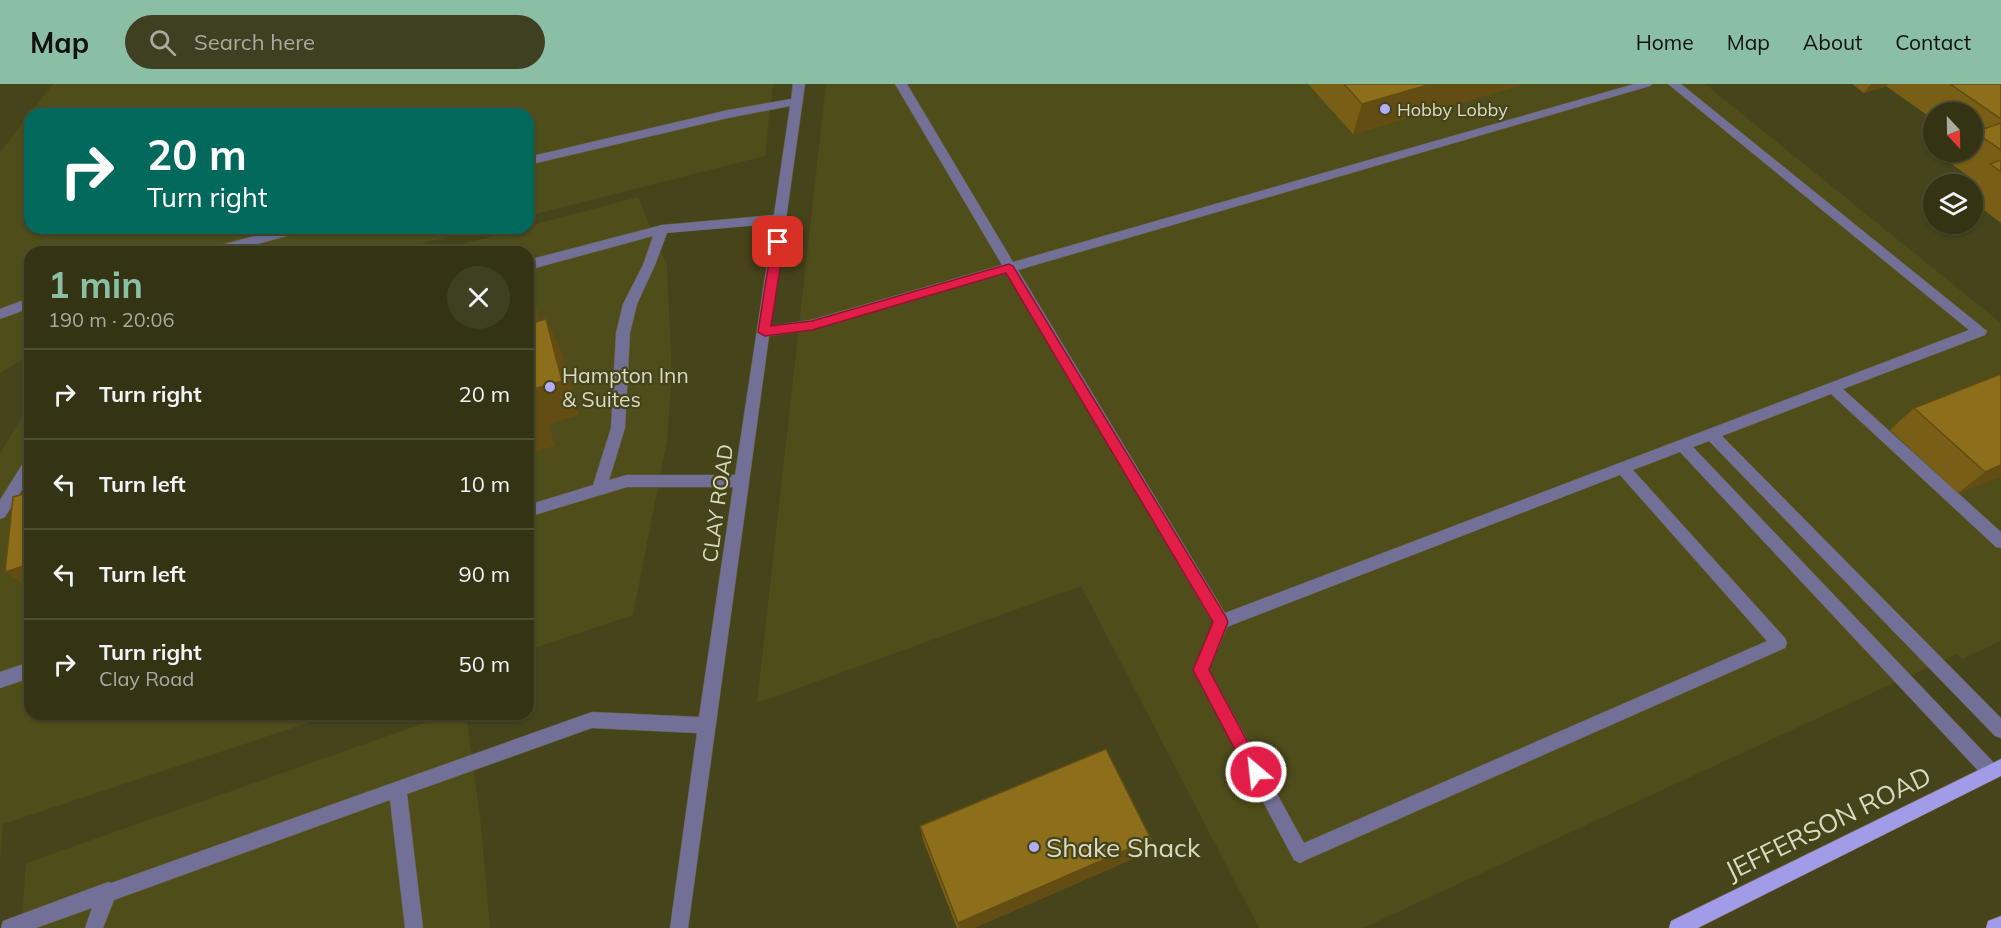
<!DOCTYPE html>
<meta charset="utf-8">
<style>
:root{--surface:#343314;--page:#3f3f22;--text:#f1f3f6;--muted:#a9aaa0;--line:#4e4e34;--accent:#8abfa5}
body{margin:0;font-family:Mulish,sans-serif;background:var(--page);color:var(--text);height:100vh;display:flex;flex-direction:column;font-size:22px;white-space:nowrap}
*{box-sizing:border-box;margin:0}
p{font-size:20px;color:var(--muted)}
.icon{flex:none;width:33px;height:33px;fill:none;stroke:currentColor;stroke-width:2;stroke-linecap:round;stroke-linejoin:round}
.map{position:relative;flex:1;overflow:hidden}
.side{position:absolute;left:24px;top:162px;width:510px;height:474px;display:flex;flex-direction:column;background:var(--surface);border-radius:18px;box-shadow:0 2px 4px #0004,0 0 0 2px var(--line)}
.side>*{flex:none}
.top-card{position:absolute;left:24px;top:24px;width:510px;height:126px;border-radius:18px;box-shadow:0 2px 4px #0004,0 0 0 2px var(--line);background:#00695c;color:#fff;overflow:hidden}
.needle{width:39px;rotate:158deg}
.fabs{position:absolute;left:1923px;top:18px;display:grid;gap:12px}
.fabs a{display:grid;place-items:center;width:60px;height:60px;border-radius:50%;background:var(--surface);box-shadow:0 2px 4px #0004,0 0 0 2px var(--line);font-size:30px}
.pin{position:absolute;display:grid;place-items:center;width:51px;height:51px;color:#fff;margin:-26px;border-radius:12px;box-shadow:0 3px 9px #0006}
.me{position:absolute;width:66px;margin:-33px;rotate:332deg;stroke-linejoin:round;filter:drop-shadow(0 0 4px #0008)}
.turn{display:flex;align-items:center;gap:21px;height:126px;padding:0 24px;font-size:27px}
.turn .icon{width:78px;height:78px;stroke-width:2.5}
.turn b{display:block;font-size:42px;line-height:51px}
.round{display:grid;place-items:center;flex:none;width:63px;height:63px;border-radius:32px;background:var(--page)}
.summary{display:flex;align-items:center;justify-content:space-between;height:102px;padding:0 24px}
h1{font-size:36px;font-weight:700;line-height:45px;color:var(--accent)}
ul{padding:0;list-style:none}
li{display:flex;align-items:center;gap:18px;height:90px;padding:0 24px;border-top:2px solid var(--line)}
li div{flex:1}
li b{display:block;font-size:22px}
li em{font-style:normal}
header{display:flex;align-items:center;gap:36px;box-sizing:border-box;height:84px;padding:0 30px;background:var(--accent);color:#111}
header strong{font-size:28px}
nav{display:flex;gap:33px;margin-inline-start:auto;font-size:21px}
.search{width:420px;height:54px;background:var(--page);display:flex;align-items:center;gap:15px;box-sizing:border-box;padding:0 21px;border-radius:33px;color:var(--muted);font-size:22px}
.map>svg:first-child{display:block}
.built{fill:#4f4d1a}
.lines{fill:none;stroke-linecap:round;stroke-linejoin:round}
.minor-casing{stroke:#64623c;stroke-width:1}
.major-casing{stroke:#64623c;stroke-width:1}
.minor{fill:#727096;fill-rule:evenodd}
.major{fill:#a19be8;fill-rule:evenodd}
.wall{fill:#795f16}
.shaded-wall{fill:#634d12}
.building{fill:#8d6e1a;stroke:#634d12;stroke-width:1.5}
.route{fill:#e11d48;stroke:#92132f;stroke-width:1.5}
.poi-dot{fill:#b2adf9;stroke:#46441a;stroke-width:2}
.labels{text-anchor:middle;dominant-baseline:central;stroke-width:4.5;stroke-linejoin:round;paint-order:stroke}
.far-poi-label{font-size:18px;fill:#dadac3;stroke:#46441a;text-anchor:start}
.poi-label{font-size:21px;fill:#dadac3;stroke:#46441a;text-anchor:start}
.street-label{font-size:21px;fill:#dadac3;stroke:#46441a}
.near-street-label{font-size:26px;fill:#dadac3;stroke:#46441a}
.near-poi-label{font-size:26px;fill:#dadac3;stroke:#46441a;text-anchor:start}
</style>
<header>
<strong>Map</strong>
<div class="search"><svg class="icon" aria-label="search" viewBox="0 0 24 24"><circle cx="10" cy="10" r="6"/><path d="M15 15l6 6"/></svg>Search here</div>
<nav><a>Home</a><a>Map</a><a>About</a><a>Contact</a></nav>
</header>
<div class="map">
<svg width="2001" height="844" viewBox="0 0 2001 844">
<rect width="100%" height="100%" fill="#46441a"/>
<path class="built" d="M53,0H773L765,72L528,132V30H30V144H483L389,168H30V271L0,289V68Z
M826,0H1705L2001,239V557L1962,575L1957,570L1363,844H1259L1081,502L757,619Z
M638,113L667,182L672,291L667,357L633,531L528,566V168H429L528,144V142Z
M30,321V630H335L3,740L0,778V369Z
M450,630H466L481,741L490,844H21L26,779Z"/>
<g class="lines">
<defs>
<path id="minor" d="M793,0H805L771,242L811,236L1002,181L895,0H907L1013,178L1634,0H1652L1650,2L1018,186L1225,529L1969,246L1668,0H1681L1987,247L1985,251L1843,305L2001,448V464L1996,463L1831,310L1722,352L2001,634V654L1995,652L1709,357L1693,363L1997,682L2000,688L1997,694L1991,696L1985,694L1680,368L1633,386L1785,554L1787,559L1785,564L1306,776L1300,779L1294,776L1193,586L1213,539L1007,189L811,246L769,252L688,844H670L697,649L592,644L407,710L423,844H405L390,716L114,816L103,844H85L92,824L36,844H1L3,837L108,798L111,799L592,628L699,633L733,403H627L528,433V421L593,401L611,344L616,249L623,220L643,181L653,152L528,186V176L662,141L774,131L790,22L728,34L528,81V73L728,26L791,15ZM773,140L735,391H627L609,396L625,344L630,249L637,220L655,181L667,149ZM1620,391L1767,557L1304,759L1209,586L1227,543Z
M285,144H308L306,147L227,168H204L206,165Z
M30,214V224L0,235V225Z
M30,374V393L5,433L0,435V416L25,376Z
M30,578V594L0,604V588Z"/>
<path id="major" d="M2001,675V692L1698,844H1669L1671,837Z
M2001,832V844H1986L1988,837Z"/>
</defs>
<use href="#minor" class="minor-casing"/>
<use href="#major" class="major-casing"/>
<use href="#minor" class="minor"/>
<use href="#major" class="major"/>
</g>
<path class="wall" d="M1308,0H1524L1353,50Z
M1852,0H2001V139L1972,117V100L1975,97L1949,78L1958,68H1972V28H1934V36L1886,2L1864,9Z
M1914,324L2001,392L1958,409L1890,346Z
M920,742L1151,755L1146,769L974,844H957L923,756Z"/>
<path class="shaded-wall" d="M1431,0H1524L1353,50L1362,20Z
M1871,0H1888L1886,2L1864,9Z
M528,201L534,212L549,275L532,239L528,225Z
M546,235L563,271L579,331L549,340L555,362L528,370V331L530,306Z
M2001,381V392L1958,409L1985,388Z
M30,480V505L5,488Z
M1151,755L1146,769L974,844H959L958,839Z"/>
<path class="building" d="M1344,0H1431L1362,20Z
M1950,0H2001V35Z
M2001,39V66L1975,48Z
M2001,76V88L1990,80Z
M528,225L532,239L546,235L562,297L530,306L536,328L528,331Z
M2001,290V381L1985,388L1914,324Z
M30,408V480L5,488L13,413Z
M1106,665L1151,755L958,839L920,742Z"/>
<path class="route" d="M778,154L784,158L771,242L812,237L1009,180L1013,182L1226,533L1228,538L1209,586L1261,683L1264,688L1261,694L1256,696L1250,694L1193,586L1213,538L1006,189L812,246L765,252L758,248L772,158Z"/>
<g class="poi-dot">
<circle cx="1385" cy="25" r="6"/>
<circle cx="550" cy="303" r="6"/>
<circle cx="1034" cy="763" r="6"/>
</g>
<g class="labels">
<g class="far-poi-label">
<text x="1397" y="25">Hobby Lobby</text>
</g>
<g class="poi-label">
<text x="562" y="291">Hampton Inn<tspan x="562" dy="24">&amp; Suites</tspan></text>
</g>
<g class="street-label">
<text transform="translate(717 419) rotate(-82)">CLAY ROAD</text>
</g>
<g class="near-street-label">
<text transform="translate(1828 739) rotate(-26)">JEFFERSON ROAD</text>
</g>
<g class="near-poi-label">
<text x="1046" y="763">Shake Shack</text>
</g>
</g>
</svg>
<div class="fabs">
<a><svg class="needle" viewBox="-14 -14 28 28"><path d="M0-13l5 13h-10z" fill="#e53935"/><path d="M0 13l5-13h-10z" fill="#a9aaa0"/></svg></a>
<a><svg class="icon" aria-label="layers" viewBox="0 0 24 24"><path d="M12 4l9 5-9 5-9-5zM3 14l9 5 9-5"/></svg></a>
</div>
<div class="pin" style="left:778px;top:158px;background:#d93025"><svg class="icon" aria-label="arrive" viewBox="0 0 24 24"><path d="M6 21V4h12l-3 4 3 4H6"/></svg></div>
<svg class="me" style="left:1256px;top:688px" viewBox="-20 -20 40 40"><circle r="17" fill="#e11d48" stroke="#fff" stroke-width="3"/><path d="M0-11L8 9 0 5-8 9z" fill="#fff"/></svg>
<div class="top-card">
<div class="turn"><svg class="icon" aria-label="right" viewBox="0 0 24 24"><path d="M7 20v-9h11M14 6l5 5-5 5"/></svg><div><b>20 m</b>Turn right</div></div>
</div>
<section class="side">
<div class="summary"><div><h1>1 min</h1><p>190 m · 20:06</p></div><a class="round"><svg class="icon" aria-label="close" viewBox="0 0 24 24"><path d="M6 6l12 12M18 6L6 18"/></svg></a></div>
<ul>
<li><svg class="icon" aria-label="right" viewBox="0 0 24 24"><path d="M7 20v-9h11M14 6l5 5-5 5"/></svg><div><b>Turn right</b></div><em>20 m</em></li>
<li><svg class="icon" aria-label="left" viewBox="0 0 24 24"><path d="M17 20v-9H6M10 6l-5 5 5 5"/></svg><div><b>Turn left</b></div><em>10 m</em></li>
<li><svg class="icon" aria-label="left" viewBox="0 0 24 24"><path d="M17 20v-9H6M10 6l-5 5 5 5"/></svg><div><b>Turn left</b></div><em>90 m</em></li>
<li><svg class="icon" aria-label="right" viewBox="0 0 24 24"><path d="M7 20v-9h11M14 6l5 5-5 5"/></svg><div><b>Turn right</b><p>Clay Road</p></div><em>50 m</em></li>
</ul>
</section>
</div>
